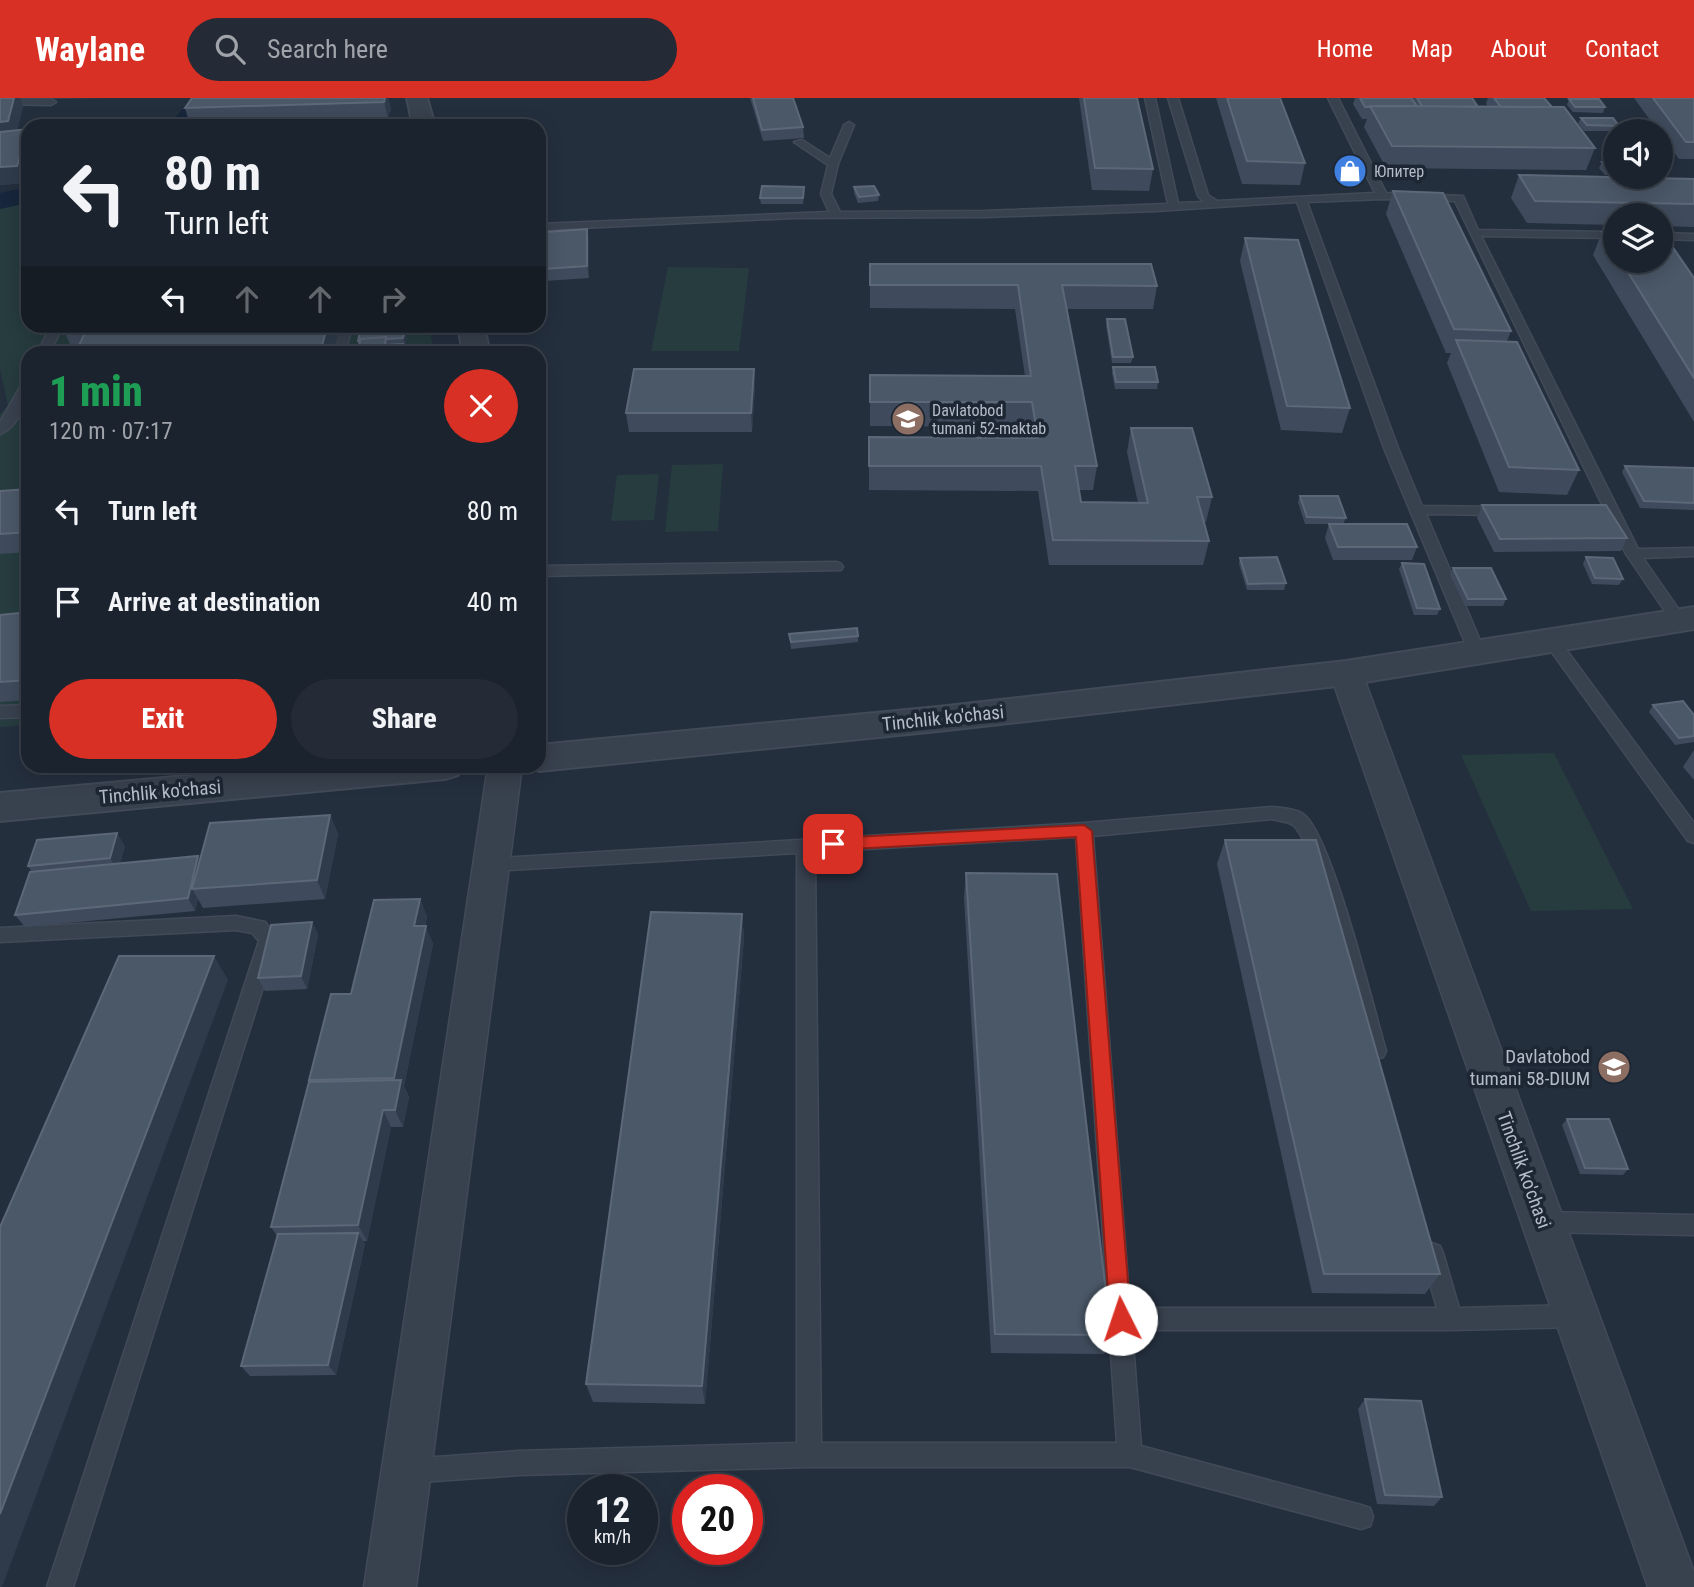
<!DOCTYPE html>
<meta charset="utf-8">
<style>
:root{--surface:#1b232e;--page:#242b36;--text:#f1f3f6;--muted:#a0a4aa;--line:#39404a;--accent:#d93025}
body{margin:0;font-family:"Roboto Condensed",sans-serif;background:var(--page);color:var(--text);height:100vh;display:flex;flex-direction:column;font-size:26px;white-space:nowrap}
*{box-sizing:border-box;margin:0}
p{font-size:23px;color:var(--muted)}
.icon{flex:none;width:38px;height:38px;fill:none;stroke:currentColor;stroke-width:2;stroke-linecap:round;stroke-linejoin:round}
.map{position:relative;flex:1;overflow:hidden}
.drawer{position:absolute;left:21px;top:248px;width:525px;height:427px;display:flex;flex-direction:column;background:var(--surface);border-radius:21px;box-shadow:0 4px 18px #0003,0 0 0 2px var(--line)}
.drawer>*{flex:none}
.banner{position:absolute;left:21px;top:21px;width:525px;height:214px;border-radius:21px;box-shadow:0 4px 18px #0003,0 0 0 2px var(--line);background:#1b232e;color:var(--text);overflow:hidden}
.controls{position:absolute;left:1603px;top:21px;display:grid;gap:14px}
.controls a{display:grid;place-items:center;width:70px;height:70px;border-radius:50%;background:var(--surface);box-shadow:0 4px 18px #0003,0 0 0 2px var(--line);font-size:35px}
.speed{position:absolute;left:567px;top:1376px;display:flex;gap:14px;font-size:35px;font-weight:700;text-align:center}
.speed>*{display:grid;place-content:center;width:91px;height:91px;border-radius:50%;background:var(--surface);box-shadow:0 4px 18px #0003,0 0 0 2px var(--line);line-height:1}
.speed small{font-size:18px;font-weight:400}
.speed .limit{border:10px solid #d22;background:#fff;color:#111}
.pin{position:absolute;display:grid;place-items:center;width:60px;height:60px;color:#fff;margin:-30px;border-radius:14px;box-shadow:0 4px 10px #0006}
.me{position:absolute;width:77px;margin:-38px;rotate:356deg;stroke-linejoin:round;filter:drop-shadow(0 0 5px #0008)}
.turn{display:flex;align-items:center;gap:24px;height:147px;padding:0 28px;font-size:32px}
.turn .icon{width:91px;height:91px;stroke-width:2.5}
.turn b{display:block;font-size:49px;line-height:60px}
.lanes{display:flex;align-items:center;height:66px;padding:0 28px;background:#0003;justify-content:center;gap:35px;direction:ltr}
.lanes .off{opacity:.35}
.round{display:grid;place-items:center;flex:none;width:74px;height:74px;border-radius:37px;background:var(--page)}
.summary{display:flex;align-items:center;justify-content:space-between;height:119px;padding:0 28px}
h1{font-size:42px;font-weight:800;line-height:52px;color:#1e9e55}
.primary-button{display:flex;gap:14px;margin-top:auto;padding:14px 28px}
.primary-button a{flex:1;height:80px;border-radius:42px;background:var(--accent);color:#fff;font-size:28px;font-weight:800;line-height:80px;text-align:center}
.primary-button a+a{background:var(--page);color:var(--text)}
ul{padding:0;list-style:none}
li{display:flex;align-items:center;gap:21px;height:91px;padding:0 28px}
li div{flex:1}
li b{display:block;font-size:26px}
li em{font-style:normal}
header{display:flex;align-items:center;gap:42px;box-sizing:border-box;height:98px;padding:0 35px;background:var(--accent);color:#fff}
header strong{font-size:33px}
nav{display:flex;gap:38px;margin-inline-start:auto;font-size:24px}
.search{width:490px;height:63px;background:var(--page);display:flex;align-items:center;gap:18px;box-sizing:border-box;padding:0 24px;border-radius:38px;color:var(--muted);font-size:26px}
.map>svg:first-child{display:block}
.green{fill:#263c3f}
.lines{fill:none;stroke-linecap:round;stroke-linejoin:round}
.canal{fill:#17263c;fill-rule:evenodd}
.service-casing{stroke:#414a57;stroke-width:3}
.minor-casing{stroke:#414a57;stroke-width:3}
.tertiary-casing{stroke:#414a57;stroke-width:4}
.service{fill:#38414e;fill-rule:evenodd}
.minor{fill:#38414e;fill-rule:evenodd}
.tertiary{fill:#38414e;fill-rule:evenodd}
.wall{fill:#3f4b5c}
.shaded-wall{fill:#2f3b4b}
.building{fill:#4b5868;stroke:#5c6777;stroke-width:2}
.route{fill:#d93025;stroke:#8d1f18;stroke-width:2}
.labels{text-anchor:middle;dominant-baseline:central;stroke-width:7;stroke-linejoin:round;paint-order:stroke}
.far-poi-label{font-size:16px;fill:#b4bcc9;stroke:#1d2633;text-anchor:start}
.street-label{font-size:19px;fill:#b4bcc9;stroke:#1d2633}
.poi-label{font-size:19px;fill:#b4bcc9;stroke:#1d2633;text-anchor:end}
</style>
<header>
<strong>Waylane</strong>
<div class="search"><svg class="icon" aria-label="search" viewBox="0 0 24 24"><circle cx="10" cy="10" r="6"/><path d="M15 15l6 6"/></svg>Search here</div>
<nav><a>Home</a><a>Map</a><a>About</a><a>Contact</a></nav>
</header>
<div class="map">
<svg width="1694" height="1489" viewBox="0 0 1694 1489">
<rect width="100%" height="100%" fill="#242f3e"/>
<path class="green" d="M393,21L394,28H207L208,27Z
M28,100V228H429L434,255L28,256V627L0,629V316L8,308L0,271V106Z
M668,169L749,170L739,253H651Z
M723,366L718,433L665,434L672,367Z
M659,376L654,422L611,423L617,377Z
M1554,655L1633,811L1531,813L1461,657Z"/>
<g class="lines">
<path class="canal" d="M192,0H215L192,28H168Z
M28,89V105L0,111V95Z"/>
<defs>
<path id="service" d="M0,0L51,1L56,4L51,7L0,6Z
M1145,0H1155L1178,105L1204,104L1198,98L1168,0H1178L1208,97L1217,103L1375,95L1328,0H1338L1386,95L1463,98L1478,132L1615,134V140L1481,138L1638,451L1694,450V458L1643,460L1686,522L1683,525H1673L1626,456L1455,103L1382,101L1307,104L1398,350L1422,408L1501,409L1508,413L1501,417L1426,416L1485,554L1477,559L1469,554L1384,350L1297,104L1156,113L985,119L793,120L539,132V126L829,114L821,96L828,67L794,44L802,42L830,60L844,27L849,24L854,27L838,66L831,96L840,114L985,113L1168,106Z
M426,23V27L423,28H372L377,25Z
M1661,135L1694,136V142L1661,141Z
M51,228H63L49,256H37Z
M340,228H352L345,256H333Z
M28,282C28,301 19,329 0,336V324L22,286Z
M836,464L841,466L843,469L841,472L539,478V468Z
M1551,537L1556,538L1694,725V745L1688,743L1546,546L1543,542L1546,538Z
M28,607V619L0,620V608Z
M1272,709C1281,710 1296,711 1303,716C1331,735 1374,912 1386,953L1383,959L1376,961L1369,959L1366,953C1356,916 1315,743 1293,727C1288,723 1278,723 1272,721L1093,738L1130,1210H1437L1421,1155L1424,1148L1432,1145L1440,1148L1443,1155L1459,1210L1577,1207L1585,1210L1588,1218L1585,1226L1577,1229L1451,1232H1132L1141,1348L1361,1407L1370,1410L1373,1419L1370,1428L1361,1431L1130,1369H809L519,1377L407,1385L398,1382L395,1373L398,1364L407,1361L519,1353L797,1345V755L491,773L485,771L482,766L485,761L1084,725ZM1076,739L1117,1345H821L815,754Z
M236,818L265,824L278,842L73,1489H47L259,843L252,835L236,832L0,844V830Z
M1543,1114L1694,1117V1137L1543,1134L1535,1131L1532,1124L1535,1117Z"/>
<path id="minor" d="M1346,564L1357,568L1362,575L1694,1474V1489H1648L1330,575L1335,568Z
M488,668H522L416,1489H364Z"/>
<path id="tertiary" d="M407,0H427L435,28H413Z
M458,228H484L490,256H463Z
M1694,509V531L1346,587L938,633L539,673L526,668H539V647L938,609L1346,563Z
M294,668H463L458,677L445,681L0,723V695Z"/>
</defs>
<use href="#service" class="service-casing"/>
<use href="#minor" class="minor-casing"/>
<use href="#tertiary" class="tertiary-casing"/>
<use href="#service" class="service"/>
<use href="#minor" class="minor"/>
<use href="#tertiary" class="tertiary"/>
</g>
<path class="wall" d="M0,0H108L20,1L23,8L17,32L25,85L0,87Z
M192,0H388L391,11L388,20L190,27L185,10Z
M750,0H793L803,29L804,40L763,43Z
M1079,0H1137L1153,71L1149,93L1092,92Z
M1216,0H1280L1305,65L1300,87L1242,86Z
M1355,0H1472L1478,9H1488L1486,5L1488,0H1544L1552,9L1595,50L1586,72L1386,70L1364,29L1367,21H1362L1353,6Z
M1634,0H1694V61H1679L1661,36V33H1658Z
M1569,1L1605,9L1603,15L1573,14L1567,7Z
M1581,20L1619,28L1617,33H1584L1578,25Z
M1602,64H1615V77H1605L1599,70Z
M1519,77L1694,81V129L1661,128V117H1615V127L1527,125L1511,100Z
M854,89L879,97L878,103L858,105L854,95Z
M1393,93L1511,233L1507,243L1579,372L1567,397L1499,394L1447,265L1451,255H1446L1386,116Z
M804,95L803,106H761L760,100Z
M587,131L589,144V180L545,183L543,171Z
M1602,134H1615V163H1661L1694,180V324L1593,157Z
M1245,140L1350,310L1342,335L1281,332L1240,163Z
M870,166L1157,188L1153,211H1067L1097,368L1093,392H1079L1081,404L1138,405L1127,354L1131,330L1212,399L1206,424H1204L1209,443L1203,467H1049L1038,393L869,392V339L1031,340L1030,329L870,328V277L1025,278L1015,211L870,210Z
M1107,221L1133,259L1131,265H1112L1106,227Z
M62,228H340L72,251Z
M408,233L405,247H403L405,255L359,248L358,243Z
M1113,269L1158,284L1157,291H1115L1112,275Z
M755,289L752,334H629L626,315Z
M1625,368L1694,370V412L1640,410L1622,374Z
M28,391V454L0,456V393Z
M1300,398L1346,420L1343,426H1305L1298,404Z
M1482,407L1627,440L1621,453L1494,454L1477,420Z
M1329,426L1417,449L1412,462H1333L1325,440Z
M1586,459L1623,481L1619,487L1592,486L1583,466Z
M1240,460L1286,485L1284,492H1247L1239,466Z
M1402,465L1440,511L1437,517H1414L1399,471Z
M1453,470L1506,501L1503,508H1465L1450,477Z
M28,514V602L0,604V517Z
M789,536L858,538V544L791,551Z
M1653,607L1694,617V644L1675,647L1649,614Z
M1694,652V682L1683,669Z
M330,717L338,736L325,801L203,810L198,801L195,813L25,829L15,817L32,774L28,768L125,748L120,765L198,758L200,762Z
M1225,742L1440,1176L1425,1196L1312,1195L1217,766Z
M966,775L1111,1237L1104,1256L991,1255L964,799Z
M420,801L427,819L425,828L433,846L404,988L409,999L403,1029H391L367,1143H363L365,1146L336,1277L250,1278L241,1268L277,1138L271,1129L310,984L309,982L351,896Z
M742,816L744,840L705,1306L593,1304L586,1286Z
M312,824L318,837L307,891L265,893L258,880Z
M1567,1021L1628,1071L1623,1077L1580,1076L1562,1027Z
M1365,1301L1442,1399L1434,1408L1377,1406L1358,1311Z"/>
<path class="shaded-wall" d="M14,0H20L23,8L15,40L0,41V24Z
M385,0H388L391,11L388,20L384,4Z
M28,35V74L25,85L0,87V69Z
M587,131L589,144V180L587,168Z
M327,228H340L333,256H320Z
M406,228L408,233L405,247L403,240Z
M754,271L755,289L752,334L751,315Z
M330,717L338,736L325,801L317,782Z
M117,735L125,748L118,773L110,760Z
M198,758L205,771L192,791L198,801L195,813L188,800Z
M420,801L427,819L421,847L414,828Z
M742,816L744,840L705,1306L702,1288Z
M312,824L318,837L307,891L301,878Z
M426,828L433,846L404,988L409,999L403,1029L395,1012L399,992L394,980Z
M214,858L228,882L2,1489H0V1416Z
M383,1012L391,1029L367,1143L358,1127Z
M358,1135L365,1146L336,1277L328,1267Z"/>
<path class="building" d="M0,0H14L8,23L0,24Z
M192,0H385L384,4L185,10Z
M753,0H793L803,29L762,32Z
M1084,0H1137L1153,71L1095,70Z
M1227,0H1280L1305,65L1247,63Z
M1360,0H1411L1417,8H1370V9H1365Z
M1417,0H1472L1478,9L1422,8Z
M1494,0H1544L1552,9H1501Z
M1653,0H1694V44H1686Z
M1569,1H1599L1605,9H1575Z
M1370,8L1564,9L1595,50L1392,48Z
M1581,20H1613L1619,28L1587,27Z
M383,26V28H360Z
M28,31V35L17,68L0,69V34Z
M1602,64H1615V71H1607Z
M1519,77L1694,81V106L1535,103Z
M762,88L804,89L803,100H760Z
M874,88L879,97L859,99L854,89Z
M1393,93L1443,95L1511,233L1454,231Z
M587,131V168L543,171L545,134Z
M1602,134H1615V154Z
M1661,135H1663L1694,180V280L1621,163H1661Z
M1245,140L1298,142L1350,310L1287,308Z
M870,166H1151L1157,188L1062,187L1097,368H1075L1081,404L1148,405L1131,330H1192L1212,399H1197L1209,443L1053,442L1041,368H869V339L1038,340L1032,304H870V277L1031,278L1018,187H870Z
M1107,221H1125L1133,259H1113Z
M88,228H327L320,256H75Z
M385,228H406L403,240L386,241V239L360,241V243H358L361,229Z
M386,239L385,247L403,246L402,255L413,254V256H358L360,241Z
M1456,242L1517,244L1579,372L1509,369Z
M1113,269H1155L1158,284H1116Z
M634,271H754L751,315H626Z
M1625,368L1694,370V405L1644,403Z
M28,391V434L0,436V393Z
M1300,398H1338L1346,420L1307,419Z
M1482,407H1606L1627,440L1500,441Z
M1329,426H1407L1417,449H1338Z
M1277,459L1286,485L1248,486L1240,460Z
M1586,459L1613,460L1623,481L1595,480Z
M1402,465L1424,466L1440,511L1417,510Z
M1453,470H1491L1506,501H1468Z
M28,514V582L0,584V517Z
M857,530L858,538L791,544L789,536Z
M1683,603L1694,617V638L1679,640L1653,607Z
M330,717L317,782L192,791L210,725Z
M117,735L110,760L28,768L37,742Z
M1225,742H1316L1440,1176H1324Z
M198,758L188,800L15,817L30,774Z
M966,775L1057,776L1111,1237L995,1236Z
M420,801L414,828H426L394,980L309,982L331,896H351L374,802Z
M651,814L742,816L702,1288L586,1286Z
M312,824L301,878L258,880L271,827Z
M119,858H214L0,1416V1129Z
M401,982L395,1012H383L358,1127L271,1129L309,984Z
M1567,1021H1609L1628,1071L1585,1070Z
M358,1135L328,1267L241,1268L278,1136Z
M1365,1301L1421,1303L1442,1399L1385,1397Z"/>
<path class="route" d="M1084,727L1092,733L1131,1221L1128,1228L1121,1231L1113,1228L1110,1221L1076,739L833,752L825,746L833,740Z"/>
<defs>
<symbol id="shop-disc" viewBox="-11 -11 22 22"><circle r="9.5" fill="#3f7fe0" stroke="#1d2633"/><path d="M-5-2.5h2.3a2.7 3.5 0 0 1 5.4 0H5L5.5 6h-11ZM-1.5-2.5h3a1.5 2.3 0 0 0-3 0Z" fill="#fff"/></symbol>
<symbol id="school-disc" viewBox="-11 -11 22 22"><circle r="9.5" fill="#8d6e63" stroke="#1d2633"/><path d="M0-5L7-2L0 1L-7-2ZM-4 1L0 2.5L4 1V4Q0 6-4 4Z" fill="#fff"/></symbol>
</defs>
<g fill-rule="evenodd">
<use href="#shop-disc" x="1331" y="54" width="38" height="38"/>
<use href="#school-disc" x="889" y="302" width="38" height="38"/>
<use href="#school-disc" x="1595" y="950" width="38" height="38"/>
</g>
<g class="labels">
<g class="far-poi-label">
<text x="1374" y="73">Юпитер</text>
<text x="932" y="312">Davlatobod<tspan x="932" dy="18">tumani 52-maktab</tspan></text>
</g>
<g class="street-label">
<text transform="translate(943 620) rotate(-6)">Tinchlik ko'chasi</text>
<text transform="translate(160 694) rotate(-5)">Tinchlik ko'chasi</text>
<text transform="translate(1524 1072) rotate(70)">Tinchlik ko'chasi</text>
</g>
<g class="poi-label">
<text x="1590" y="958">Davlatobod<tspan x="1590" dy="22">tumani 58-DIUM</tspan></text>
</g>
</g>
</svg>
<div class="controls">
<a><svg class="icon" aria-label="sound" viewBox="0 0 24 24"><path d="M4 9h4l5-4v14l-5-4H4zM17 9q2 3 0 6"/></svg></a>
<a><svg class="icon" aria-label="layers" viewBox="0 0 24 24"><path d="M12 4l9 5-9 5-9-5zM3 14l9 5 9-5"/></svg></a>
</div>
<div class="speed"><div>12<small>km/h</small></div><div class="limit">20</div></div>
<div class="pin" style="left:833px;top:746px;background:#d93025"><svg class="icon" aria-label="arrive" viewBox="0 0 24 24"><path d="M6 21V4h12l-3 4 3 4H6"/></svg></div>
<svg class="me" style="left:1121px;top:1221px" viewBox="-20 -20 40 40"><circle r="19" fill="#fff"/><path d="M0-13L10 11 0 6-10 11z" fill="#d93025"/></svg>
<div class="banner">
<div class="turn"><svg class="icon" aria-label="left" viewBox="0 0 24 24"><path d="M17 20v-9H6M10 6l-5 5 5 5"/></svg><div><b>80 m</b>Turn left</div></div>
<div class="lanes"><svg class="icon" aria-label="left" viewBox="0 0 24 24"><path d="M17 20v-9H6M10 6l-5 5 5 5"/></svg><svg class="icon off" aria-label="ahead" viewBox="0 0 24 24"><path d="M12 20V5M6 11l6-6 6 6"/></svg><svg class="icon off" aria-label="ahead" viewBox="0 0 24 24"><path d="M12 20V5M6 11l6-6 6 6"/></svg><svg class="icon off" aria-label="right" viewBox="0 0 24 24"><path d="M7 20v-9h11M14 6l5 5-5 5"/></svg></div>
</div>
<section class="drawer">
<div class="summary"><div><h1>1 min</h1><p>120 m · 07:17</p></div><a class="round" style="background:#d93025;color:#fff"><svg class="icon" aria-label="close" viewBox="0 0 24 24"><path d="M6 6l12 12M18 6L6 18"/></svg></a></div>
<ul>
<li><svg class="icon" aria-label="left" viewBox="0 0 24 24"><path d="M17 20v-9H6M10 6l-5 5 5 5"/></svg><div><b>Turn left</b></div><em>80 m</em></li>
<li><svg class="icon" aria-label="arrive" viewBox="0 0 24 24"><path d="M6 21V4h12l-3 4 3 4H6"/></svg><div><b>Arrive at destination</b></div><em>40 m</em></li>
</ul>
<div class="primary-button"><a>Exit</a><a>Share</a></div>
</section>
</div>
